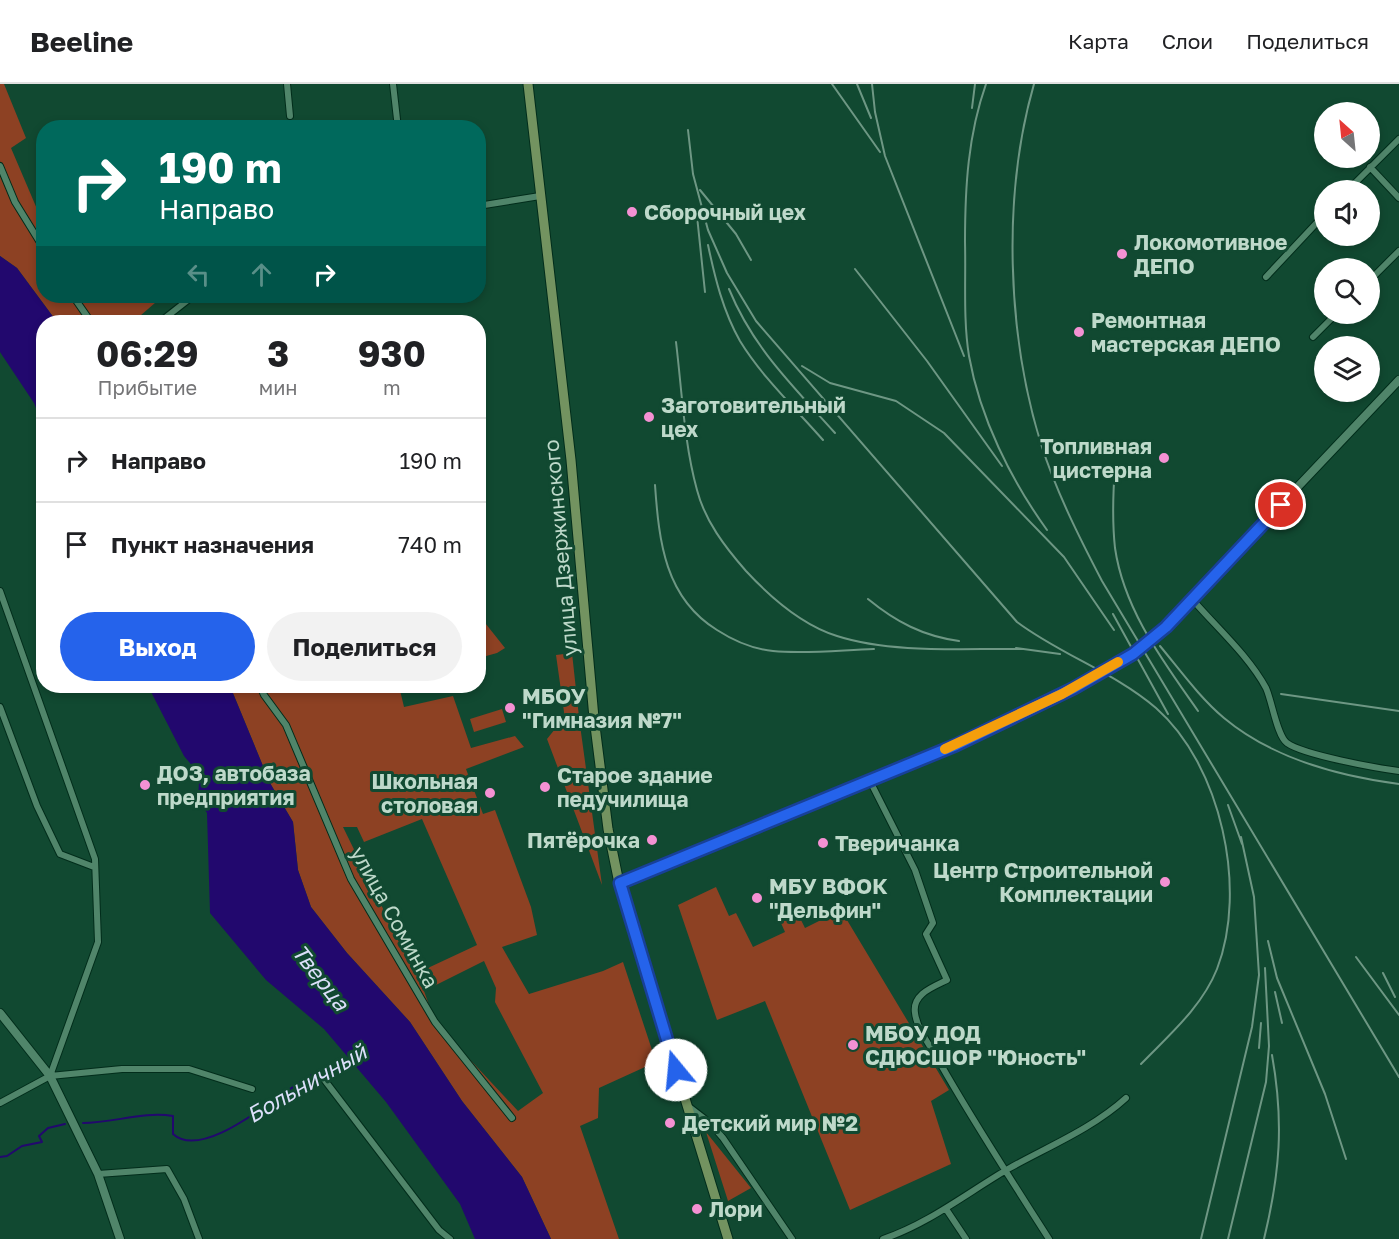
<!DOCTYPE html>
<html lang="ru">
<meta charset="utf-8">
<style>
:root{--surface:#fff;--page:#f2f2f2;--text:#202124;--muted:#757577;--line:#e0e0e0;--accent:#2563eb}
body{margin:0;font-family:"Golos Text",sans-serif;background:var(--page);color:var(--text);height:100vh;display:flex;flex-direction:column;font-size:22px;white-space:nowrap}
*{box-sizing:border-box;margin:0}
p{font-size:20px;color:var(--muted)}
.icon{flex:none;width:33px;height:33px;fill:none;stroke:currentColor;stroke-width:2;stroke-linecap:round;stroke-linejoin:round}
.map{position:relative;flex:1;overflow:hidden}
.panel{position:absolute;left:36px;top:231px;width:450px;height:378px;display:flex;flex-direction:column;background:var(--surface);border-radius:24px;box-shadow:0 3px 9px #0003}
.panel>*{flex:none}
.guide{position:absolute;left:36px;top:36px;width:450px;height:183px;border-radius:24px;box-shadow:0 3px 9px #0003;background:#00695c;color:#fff;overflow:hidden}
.needle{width:39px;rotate:333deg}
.buttons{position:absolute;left:1314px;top:18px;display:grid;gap:12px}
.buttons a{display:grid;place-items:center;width:66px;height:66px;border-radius:50%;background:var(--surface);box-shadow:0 3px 9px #0003;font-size:30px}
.pin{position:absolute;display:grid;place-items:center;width:51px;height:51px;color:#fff;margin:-26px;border:3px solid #fff;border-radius:50%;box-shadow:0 2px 6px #0007}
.me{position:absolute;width:66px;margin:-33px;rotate:343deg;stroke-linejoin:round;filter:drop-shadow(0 0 4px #0008)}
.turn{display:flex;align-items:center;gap:21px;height:126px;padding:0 24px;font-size:27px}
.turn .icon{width:78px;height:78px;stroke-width:2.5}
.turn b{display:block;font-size:42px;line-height:51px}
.lanes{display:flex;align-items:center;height:57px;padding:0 24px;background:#0003;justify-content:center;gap:30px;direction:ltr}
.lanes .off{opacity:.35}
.eta{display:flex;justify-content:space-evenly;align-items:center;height:102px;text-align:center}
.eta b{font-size:36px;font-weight:700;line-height:42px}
.action{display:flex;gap:12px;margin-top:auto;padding:12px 24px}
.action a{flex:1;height:69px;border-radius:36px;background:var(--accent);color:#fff;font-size:24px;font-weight:700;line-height:69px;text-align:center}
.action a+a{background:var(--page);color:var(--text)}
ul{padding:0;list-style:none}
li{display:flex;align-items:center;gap:18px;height:84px;padding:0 24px;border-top:2px solid var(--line)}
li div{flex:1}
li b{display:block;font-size:22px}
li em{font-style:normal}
header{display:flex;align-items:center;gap:36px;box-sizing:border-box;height:84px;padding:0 30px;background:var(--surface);border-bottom:2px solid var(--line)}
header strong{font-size:28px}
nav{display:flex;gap:33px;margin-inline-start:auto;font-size:21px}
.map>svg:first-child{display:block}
.green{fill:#8d4123;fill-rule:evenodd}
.water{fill:#22086e}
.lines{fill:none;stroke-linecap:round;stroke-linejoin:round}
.stream{stroke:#22086e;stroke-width:2}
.minor-casing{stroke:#022d1b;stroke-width:8}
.tertiary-casing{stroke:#022d1b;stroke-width:10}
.secondary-casing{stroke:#022d1b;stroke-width:11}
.minor{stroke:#50856a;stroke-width:6}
.tertiary{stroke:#50856a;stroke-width:8}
.secondary{stroke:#739360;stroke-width:9}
.rail{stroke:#6e9784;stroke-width:2}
.route-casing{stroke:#184099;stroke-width:15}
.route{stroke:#2563eb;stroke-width:10}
.slow{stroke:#f59e0b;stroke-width:10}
.poi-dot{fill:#f491d3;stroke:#114931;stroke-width:2}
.labels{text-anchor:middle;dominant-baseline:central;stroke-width:6;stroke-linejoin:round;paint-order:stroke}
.poi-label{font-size:21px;font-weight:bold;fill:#bed9ca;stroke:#114931;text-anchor:start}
.street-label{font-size:21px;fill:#bed9ca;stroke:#114931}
.water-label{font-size:22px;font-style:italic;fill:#dcdffa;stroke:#114931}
</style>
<header>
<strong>Beeline</strong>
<nav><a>Карта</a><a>Слои</a><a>Поделиться</a></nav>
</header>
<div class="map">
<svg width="1399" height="1155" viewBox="0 0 1399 1155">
<rect width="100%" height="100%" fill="#114931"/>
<path class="green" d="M0,0H4L26,54L11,64L43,139L44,212H163L133,238H57L17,184L0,172Z
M478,530L505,564L497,569L479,574Z
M572,569L579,633L565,635L556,571Z
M230,602H399L404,623L453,612L471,664L515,652L524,663L466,685L483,730L495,726L531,823L537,851L502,863L529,910L603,887L623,878L656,978L599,1004L598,1034L580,1042L619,1155H551L522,1093L462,1017L410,938L347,869L311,823L298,786L293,738L270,699ZM422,735L477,861L415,890L343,743H357L364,758ZM484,877L496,904L495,918L543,1009L518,1027L435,938L424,907Z
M502,625L506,638L474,648L470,635Z
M580,641L602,801L547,655L555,645Z
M716,803L729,832L736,829L753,863L785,848L776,828L793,820L805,844L841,826L949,1006L931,1017L951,1080L850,1126L765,917L717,936L678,821Z
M706,1048L751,1104L728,1117Z"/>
<path class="water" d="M0,172L17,184L57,238H44L43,342L34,319L0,268Z
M148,602H230L270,699L293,738L298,786L311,823L347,869L410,938L462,1017L522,1093L551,1155H475L460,1120L386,1018L324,945L266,896L210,829L207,729L198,715L199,698L195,685L184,672Z"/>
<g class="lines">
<path class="stream" d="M83,1039C113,1039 144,1027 173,1032V1050C205,1079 283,1005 314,990C327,984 339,985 352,976
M0,1073L7,1072L22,1062L42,1058L39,1052L48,1044L65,1040"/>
<defs>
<path id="minor" d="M287,0L290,32
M393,0L398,44
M0,82L15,118L44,165
M1370,83L1399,114
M1348,106L1399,55
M478,122L540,112
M1266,193L1324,131
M1370,196L1399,167
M73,212L91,238
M160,238L193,212
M1313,253L1336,230
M0,507L95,775L98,858L50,992
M1192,515C1216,543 1248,571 1266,604C1272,617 1277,652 1287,659C1304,671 1376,684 1399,687
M260,602L264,611L286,641L351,795L435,938L512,1034
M0,623L37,722L60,770L94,783
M870,697L915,786L933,839L926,850L947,896C933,903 912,910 915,929C917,946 932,964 940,979C974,1039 1012,1097 1049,1155
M323,994L439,1146L450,1155
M0,1019L50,992L122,985H189L252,1005
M688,1022L710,1039L723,1054L792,1155
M98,1090L167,1085L184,1115L199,1155
M946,1125L966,1155
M883,1155C928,1140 967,1109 1008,1085C1047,1063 1092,1045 1126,1014"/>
<path id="tertiary" d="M619,799C743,749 869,702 989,645C1050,616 1114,588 1165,543L1399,296
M0,929L50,992L98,1090L120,1155"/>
<path id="secondary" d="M528,0L571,376L594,634L608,745L619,799L728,1155"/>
</defs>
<use href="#minor" class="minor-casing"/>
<use href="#tertiary" class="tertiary-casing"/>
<use href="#secondary" class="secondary-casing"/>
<use href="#minor" class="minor"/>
<use href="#tertiary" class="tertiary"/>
<use href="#secondary" class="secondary"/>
<path class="rail" d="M832,0L880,68
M857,0L871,34
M872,0L875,28L885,72L964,272
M986,0C968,51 965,103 965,158C966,195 963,235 969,272C980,334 1011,396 1047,446
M1034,0C1002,111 1007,250 1041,360C1056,407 1079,453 1102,497L1399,993
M972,24L975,0
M688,46L693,90L708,146L727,189L756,237L1017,538C1061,571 1114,588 1156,624C1221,681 1248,805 1217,885C1202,923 1169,951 1141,980
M700,106L736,150L751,176
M697,132L705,208
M708,161C715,194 723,227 740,257C762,293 795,324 823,356
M855,185L927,277L1002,382
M729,205C753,264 793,302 835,349
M676,258C682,307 684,359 697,406C705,437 725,463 746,487C771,514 802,541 837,552C893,570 965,564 1023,565
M802,282L830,299L896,317L944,349L1064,473L1114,546
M1115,382C1113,409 1112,437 1115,464C1124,526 1163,577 1198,627
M655,401C659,458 665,514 717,546C734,557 753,565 773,567C806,570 841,566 874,565
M868,515C896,538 923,552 959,557
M1113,530L1168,630
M1160,562C1180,586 1200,614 1224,634C1273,675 1338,692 1399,700
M1016,564L1060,570
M1281,610L1399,627
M1228,721L1242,760
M1268,857L1277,894L1325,1010L1346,1075
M1356,873L1399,931
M1383,889L1395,913
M1275,908L1282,939
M1259,964L1261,939
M1201,1155L1252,943L1259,891L1254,813L1241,753
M1228,1155L1266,998L1269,962L1265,884
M1264,1155C1280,1089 1284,1038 1272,971"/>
</g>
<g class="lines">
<defs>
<path id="route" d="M676,986L620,799L956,661L1074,604L1133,570L1166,543L1281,421"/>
</defs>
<use href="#route" class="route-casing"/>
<use href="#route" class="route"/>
<path class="slow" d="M945,665L1062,610L1118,578"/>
</g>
<g class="poi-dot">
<circle cx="632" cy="128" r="6"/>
<circle cx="1122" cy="170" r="6"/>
<circle cx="1079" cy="248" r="6"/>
<circle cx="649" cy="333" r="6"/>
<circle cx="1164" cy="374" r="6"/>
<circle cx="510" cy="624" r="6"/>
<circle cx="145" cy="701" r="6"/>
<circle cx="545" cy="703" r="6"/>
<circle cx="490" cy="709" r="6"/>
<circle cx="652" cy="756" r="6"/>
<circle cx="823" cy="759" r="6"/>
<circle cx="1165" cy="798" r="6"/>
<circle cx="757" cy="814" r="6"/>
<circle cx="853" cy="961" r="6"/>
<circle cx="670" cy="1039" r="6"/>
<circle cx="697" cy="1125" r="6"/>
</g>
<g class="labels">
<g class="poi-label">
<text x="644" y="128">Сборочный цех</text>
<text x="1134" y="158">Локомотивное<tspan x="1134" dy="24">ДЕПО</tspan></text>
<text x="1091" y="236">Ремонтная<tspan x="1091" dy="24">мастерская ДЕПО</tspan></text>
<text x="661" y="321">Заготовительный<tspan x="661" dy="24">цех</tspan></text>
<text x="1152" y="362" text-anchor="end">Топливная<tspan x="1152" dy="24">цистерна</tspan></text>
<text x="522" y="612">МБОУ<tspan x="522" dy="24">"Гимназия №7"</tspan></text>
<text x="157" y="689">ДОЗ, автобаза<tspan x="157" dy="24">предприятия</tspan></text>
<text x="557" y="691">Старое здание<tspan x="557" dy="24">педучилища</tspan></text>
<text x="478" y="697" text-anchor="end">Школьная<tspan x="478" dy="24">столовая</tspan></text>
<text x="640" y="756" text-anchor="end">Пятёрочка</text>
<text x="835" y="759">Тверичанка</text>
<text x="1153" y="786" text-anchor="end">Центр Строительной<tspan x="1153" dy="24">Комплектации</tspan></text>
<text x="769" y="802">МБУ ВФОК<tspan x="769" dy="24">"Дельфин"</tspan></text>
<text x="865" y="949">МБОУ ДОД<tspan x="865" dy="24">СДЮСШОР "Юность"</tspan></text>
<text x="682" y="1039">Детский мир №2</text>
<text x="709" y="1125">Лори</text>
</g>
<g class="street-label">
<text transform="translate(560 464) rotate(-95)">улица Дзержинского</text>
<text transform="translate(395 833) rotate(61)">улица Соминка</text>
</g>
<g class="water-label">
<text transform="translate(321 893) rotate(52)">Тверца</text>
<text transform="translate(306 999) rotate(-30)">Больничный</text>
</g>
</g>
</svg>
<div class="buttons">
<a><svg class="needle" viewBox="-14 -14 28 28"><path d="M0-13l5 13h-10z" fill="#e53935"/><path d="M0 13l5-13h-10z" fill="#757577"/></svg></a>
<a><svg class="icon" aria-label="sound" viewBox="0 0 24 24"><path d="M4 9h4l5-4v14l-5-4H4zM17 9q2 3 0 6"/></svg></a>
<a><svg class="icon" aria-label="search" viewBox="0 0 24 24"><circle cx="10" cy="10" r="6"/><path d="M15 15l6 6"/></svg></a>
<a><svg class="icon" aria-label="layers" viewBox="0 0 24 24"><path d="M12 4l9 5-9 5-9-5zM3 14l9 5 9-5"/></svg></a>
</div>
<div class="pin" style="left:1281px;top:421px;background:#d93025"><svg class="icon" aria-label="arrive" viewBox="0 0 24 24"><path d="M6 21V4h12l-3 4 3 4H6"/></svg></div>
<svg class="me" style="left:676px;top:986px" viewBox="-20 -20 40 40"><circle r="19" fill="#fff"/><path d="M0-13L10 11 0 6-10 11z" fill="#2563eb"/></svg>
<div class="guide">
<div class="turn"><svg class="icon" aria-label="right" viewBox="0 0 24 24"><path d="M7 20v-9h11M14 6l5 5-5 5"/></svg><div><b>190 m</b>Направо</div></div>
<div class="lanes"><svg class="icon off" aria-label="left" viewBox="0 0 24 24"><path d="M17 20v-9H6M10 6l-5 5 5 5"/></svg><svg class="icon off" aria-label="ahead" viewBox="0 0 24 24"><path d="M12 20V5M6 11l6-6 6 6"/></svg><svg class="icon" aria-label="right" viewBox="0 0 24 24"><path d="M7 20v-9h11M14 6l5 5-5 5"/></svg></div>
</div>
<section class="panel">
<div class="eta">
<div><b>06:29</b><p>Прибытие</p></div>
<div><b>3</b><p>мин</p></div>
<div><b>930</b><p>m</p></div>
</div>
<ul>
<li><svg class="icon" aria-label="right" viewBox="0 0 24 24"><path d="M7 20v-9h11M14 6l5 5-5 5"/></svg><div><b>Направо</b></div><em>190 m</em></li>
<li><svg class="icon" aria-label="arrive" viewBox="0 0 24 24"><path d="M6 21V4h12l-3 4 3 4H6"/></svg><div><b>Пункт назначения</b></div><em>740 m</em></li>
</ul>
<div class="action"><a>Выход</a><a>Поделиться</a></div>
</section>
</div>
